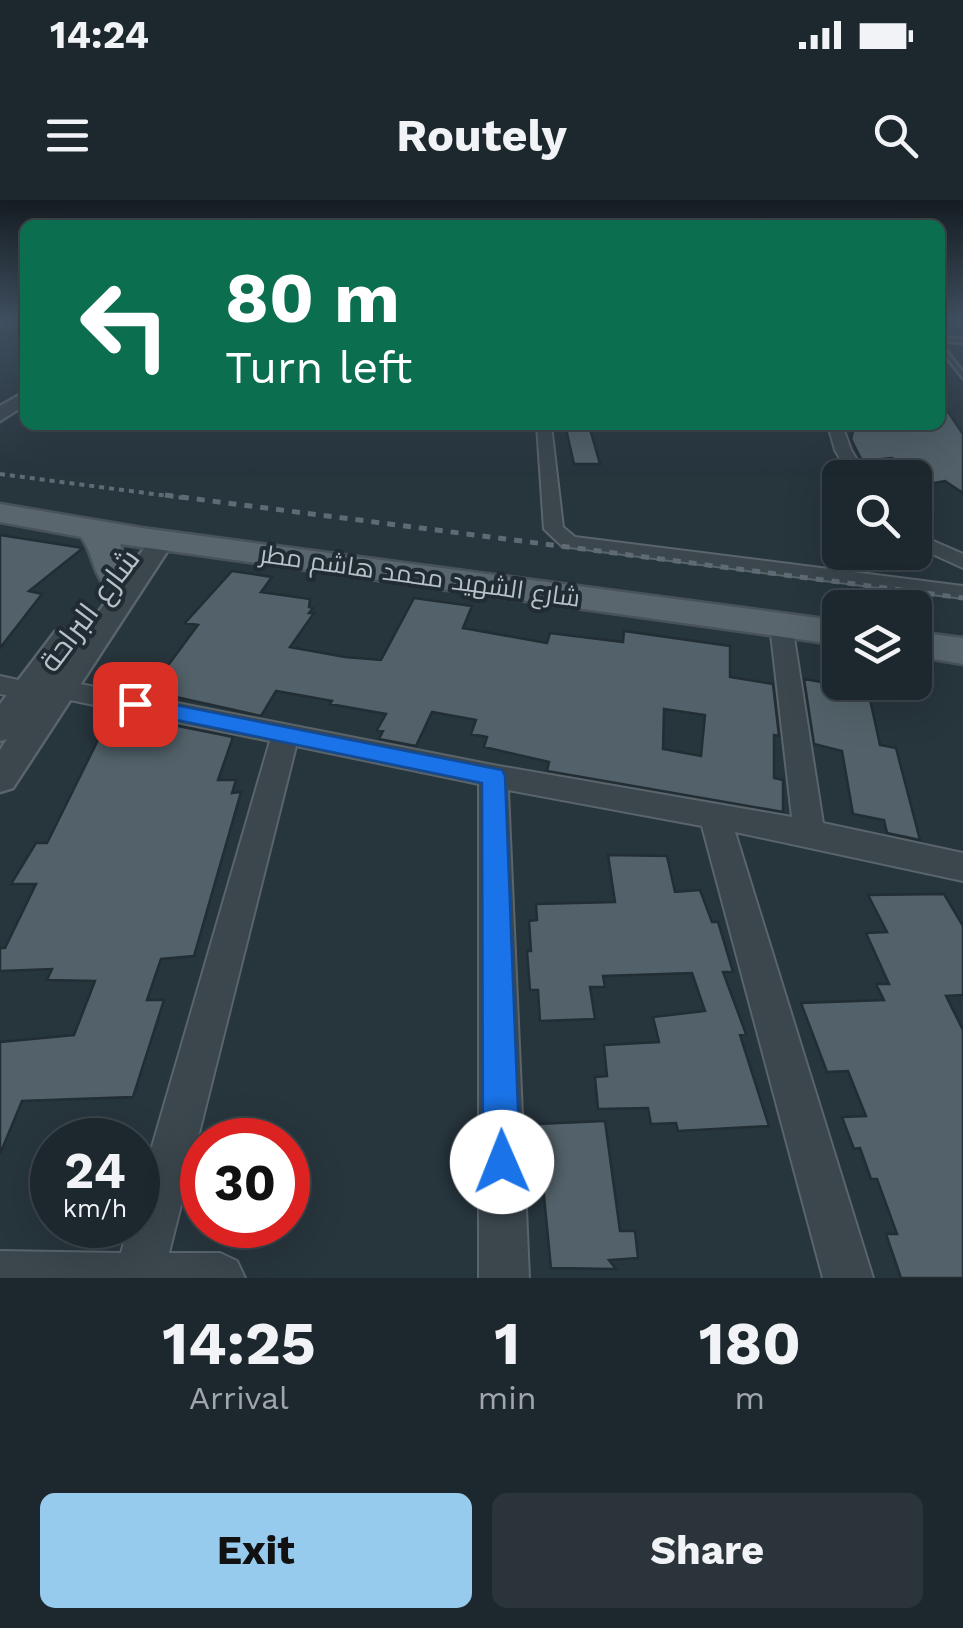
<!DOCTYPE html>
<meta charset="utf-8">
<style>
:root{--surface:#1d282e;--page:#2a343a;--text:#f1f3f6;--muted:#a0a6aa;--line:#3b444a;--accent:#97cbee}
body{margin:0;font-family:"Work Sans",Cairo,sans-serif;background:var(--page);color:var(--text);height:100vh;display:flex;flex-direction:column;font-size:38px;white-space:nowrap}
*{box-sizing:border-box;margin:0}
p{font-size:32px;color:var(--muted)}
.icon{flex:none;width:55px;height:55px;fill:none;stroke:currentColor;stroke-width:2;stroke-linecap:round;stroke-linejoin:round}
.map{position:relative;height:1078px;overflow:hidden}
.side{display:flex;flex-direction:column;background:var(--surface);flex:1}
.side>*{flex:none}
.top-card{position:absolute;left:20px;top:20px;width:925px;height:210px;border-radius:15px;box-shadow:0 10px 40px #0002,0 0 0 2px var(--line);background:#0b6e4f;color:#fff;overflow:hidden}
.tools{position:absolute;left:822px;top:260px;display:grid;gap:20px}
.tools a{display:grid;place-items:center;width:110px;height:110px;border-radius:15px;background:var(--surface);box-shadow:0 10px 40px #0002,0 0 0 2px var(--line);font-size:50px}
.speed{position:absolute;left:30px;top:918px;display:flex;gap:20px;font-size:50px;font-weight:700;text-align:center}
.speed>*{display:grid;place-content:center;width:130px;height:130px;border-radius:50%;background:var(--surface);box-shadow:0 10px 40px #0002,0 0 0 2px var(--line);line-height:1}
.speed small{font-size:25px;font-weight:400}
.speed .limit{border:15px solid #d22;background:#fff;color:#111}
.pin{position:absolute;display:grid;place-items:center;width:85px;height:85px;color:#fff;margin:-42px;border-radius:20px;box-shadow:0 5px 15px #0006}
.me{position:absolute;width:110px;margin:-55px;rotate:359deg;stroke-linejoin:round;filter:drop-shadow(0 0 8px #0008)}
.turn{display:flex;align-items:center;gap:35px;height:210px;padding:0 40px;font-size:45px}
.turn .icon{width:130px;height:130px;stroke-width:2.5}
.turn b{display:block;font-size:70px;line-height:85px}
.eta{display:flex;justify-content:space-evenly;align-items:center;height:170px;text-align:center}
.eta b{font-size:60px;font-weight:700;line-height:70px}
.button{display:flex;gap:20px;margin-top:auto;padding:20px 40px}
.button a{flex:1;height:115px;border-radius:15px;background:var(--accent);color:#111;font-size:40px;font-weight:700;line-height:115px;text-align:center}
.button a+a{background:var(--page);color:var(--text)}
.status{display:flex;justify-content:space-between;align-items:center;height:70px;padding:0 50px;background:var(--surface);direction:ltr}
.status svg{height:28px;fill:currentColor}
header{display:flex;justify-content:space-between;align-items:center;height:130px;padding:0 40px;background:var(--surface);font-size:45px;font-weight:700}
.map>svg:first-child{display:block}
.building{fill:#53626a;stroke:#222d34;stroke-width:2.5;fill-rule:evenodd}
.lines{fill:none;stroke-linecap:round;stroke-linejoin:round}
.service-casing{stroke:#59646b;stroke-width:5}
.minor-casing{stroke:#59646b;stroke-width:4}
.tertiary-casing{stroke:#59646b;stroke-width:5}
.primary-casing{stroke:#475259;stroke-width:5}
.service{fill:#3b464d;fill-rule:evenodd}
.minor{fill:#3b464d;fill-rule:evenodd}
.tertiary{fill:#3b464d;fill-rule:evenodd}
.primary{fill:#59666d;fill-rule:evenodd}
.rail-far1{stroke:#5e6b74;stroke-width:4;stroke-dasharray:5 5;stroke-linecap:butt}
.rail{stroke:#5e6b74;stroke-width:5;stroke-dasharray:8 8;stroke-linecap:butt}
.route{fill:#1a73e8;stroke:#114b97;stroke-width:2.5}
.labels{text-anchor:middle;dominant-baseline:central;stroke-width:8;stroke-linejoin:round;paint-order:stroke}
.far-street-label{font-size:25px;fill:#b7c1c8;stroke:#202b32}
.street-label{font-size:30px;fill:#b7c1c8;stroke:#202b32}
</style>
<div class="status"><b>14:24</b><svg viewBox="0 0 49 12"><path d="M0 12V9h3v3zM5 12V6h3v6zM10 12V3h3v9zM15 12V0h3v12zM26 1h20v11H26zM47 4h2v5h-2z"/></svg></div>
<header><svg class="icon" aria-label="menu" viewBox="0 0 24 24"><path d="M4 6h16M4 12h16M4 18h16"/></svg>Routely<svg class="icon" aria-label="search" viewBox="0 0 24 24"><circle cx="10" cy="10" r="6"/><path d="M15 15l6 6"/></svg></header>
<div class="map">
<svg width="963" height="1078" viewBox="0 0 963 1078">
<rect width="100%" height="100%" fill="#27353d"/>
<path class="building" d="M940,200L963,234V293L945,281L929,284L907,278L892,258L862,261L851,239L855,225H940Z
M566,229H590L600,264H574Z
M0,335L83,348L29,391L42,394L0,448Z
M232,371L272,377L261,392L310,399L309,407L313,408L309,413H314L290,447L345,457L381,460L414,398L472,406L463,428L547,443L550,433L623,442L624,431L730,446V477L773,484L779,536L774,535V578L783,580V612L547,571L549,562L484,547L487,537L471,534L476,520L432,512L416,546L379,539L383,531L377,530L386,514L330,504L332,501L276,491L261,516L149,491L198,425L185,423ZM664,509L705,515L701,556L663,549Z
M804,479L868,490L880,545L896,548L920,640L887,633L884,620L853,614L842,551L814,544Z
M163,523L233,537L218,580H236L232,593L241,592L194,756L161,759L147,800H164L133,897L22,901L0,954V842L74,835L95,781L47,780L52,769L0,771V748H5L36,684H11L36,643H47L98,540L152,538Z
M608,655L667,656L675,692L700,690L712,722H718L733,772H723L746,834L740,835L769,926L678,931L676,923L651,924L648,908L598,909L595,877L607,876L604,845L659,842L653,817L705,811L692,773L603,776L605,787H590L595,819L540,821L538,790H530L527,751H531L529,721L537,720L536,704L615,702Z
M944,694L963,726V795L946,796L963,830V1078H901L886,1034H897L877,979H871L860,948L854,949L842,917L866,916L848,871L827,872L801,803L884,800L876,784H889L866,733L887,732L868,695Z
M605,921L620,1031H635L638,1058L609,1060L616,1069L551,1068L537,924Z"/>
<g class="lines">
<defs>
<path id="service" d="M940,137L963,139V143L940,141Z
M940,143L963,172V178L940,149Z"/>
<path id="minor" d="M0,120H25V126H0Z
M537,225H551L563,327L575,337L963,386V398L562,346L544,329Z
M828,225H842L851,250L868,278H851L835,250Z
M915,333L963,354V368L915,346Z
M781,418L792,425L823,623L963,653V681L735,632L873,1078H823L702,626L508,590L529,1078H479V584L296,546L169,1053H220L237,1061L245,1078H0V1051L121,1053L129,1025H138V995L270,541L60,498L51,495L47,489L51,483L60,480L493,565L792,617L770,425Z
M0,476L37,484L41,490L28,499L0,494Z"/>
<path id="tertiary" d="M25,192V205L0,221V206Z
M162,334L174,341L13,588L0,592V550L7,539L0,541V504L55,432L66,430L80,438L153,336Z"/>
<path id="primary" d="M0,304L142,328L840,421V445L120,344L131,375L126,382L114,385L102,382C92,368 92,351 81,337L0,322Z
M915,432L963,438V464L915,456Z"/>
</defs>
<use href="#service" class="service-casing"/>
<use href="#minor" class="minor-casing"/>
<use href="#tertiary" class="tertiary-casing"/>
<use href="#primary" class="primary-casing"/>
<use href="#service" class="service"/>
<use href="#minor" class="minor"/>
<use href="#tertiary" class="tertiary"/>
<use href="#primary" class="primary"/>
<path class="rail-far1" d="M0,274L184,298"/>
<path class="rail" d="M165,295L963,398"/>
</g>
<linearGradient id="sky" x2="0" y2="1"><stop stop-color="#151d22"/><stop offset="0.44" stop-color="#415162"/><stop offset="1" stop-color="#415162" stop-opacity="0"/></linearGradient>
<rect width="963" height="271" fill="url(#sky)"/>
<path class="route" d="M135,497L502,570L505,576L520,962L515,975L502,981L488,975L483,962L482,583L128,510L124,504L128,499Z"/>
<g class="labels">
<g class="far-street-label">
<text transform="translate(420 376) rotate(8)">شارع الشهيد محمد هاشم مطر</text>
</g>
<g class="street-label">
<text transform="translate(89 410) rotate(-53)">شارع البراحة</text>
</g>
</g>
</svg>
<div class="tools">
<a><svg class="icon" aria-label="search" viewBox="0 0 24 24"><circle cx="10" cy="10" r="6"/><path d="M15 15l6 6"/></svg></a>
<a><svg class="icon" aria-label="layers" viewBox="0 0 24 24"><path d="M12 4l9 5-9 5-9-5zM3 14l9 5 9-5"/></svg></a>
</div>
<div class="speed"><div>24<small>km/h</small></div><div class="limit">30</div></div>
<div class="pin" style="left:135px;top:504px;background:#d93025"><svg class="icon" aria-label="arrive" viewBox="0 0 24 24"><path d="M6 21V4h12l-3 4 3 4H6"/></svg></div>
<svg class="me" style="left:502px;top:962px" viewBox="-20 -20 40 40"><circle r="19" fill="#fff"/><path d="M0-13L10 11 0 6-10 11z" fill="#1a73e8"/></svg>
<div class="top-card">
<div class="turn"><svg class="icon" aria-label="left" viewBox="0 0 24 24"><path d="M17 20v-9H6M10 6l-5 5 5 5"/></svg><div><b>80 m</b>Turn left</div></div>
</div>
</div>
<section class="side">
<div class="eta">
<div><b>14:25</b><p>Arrival</p></div>
<div><b>1</b><p>min</p></div>
<div><b>180</b><p>m</p></div>
</div>
<div class="button"><a>Exit</a><a>Share</a></div>
</section>
